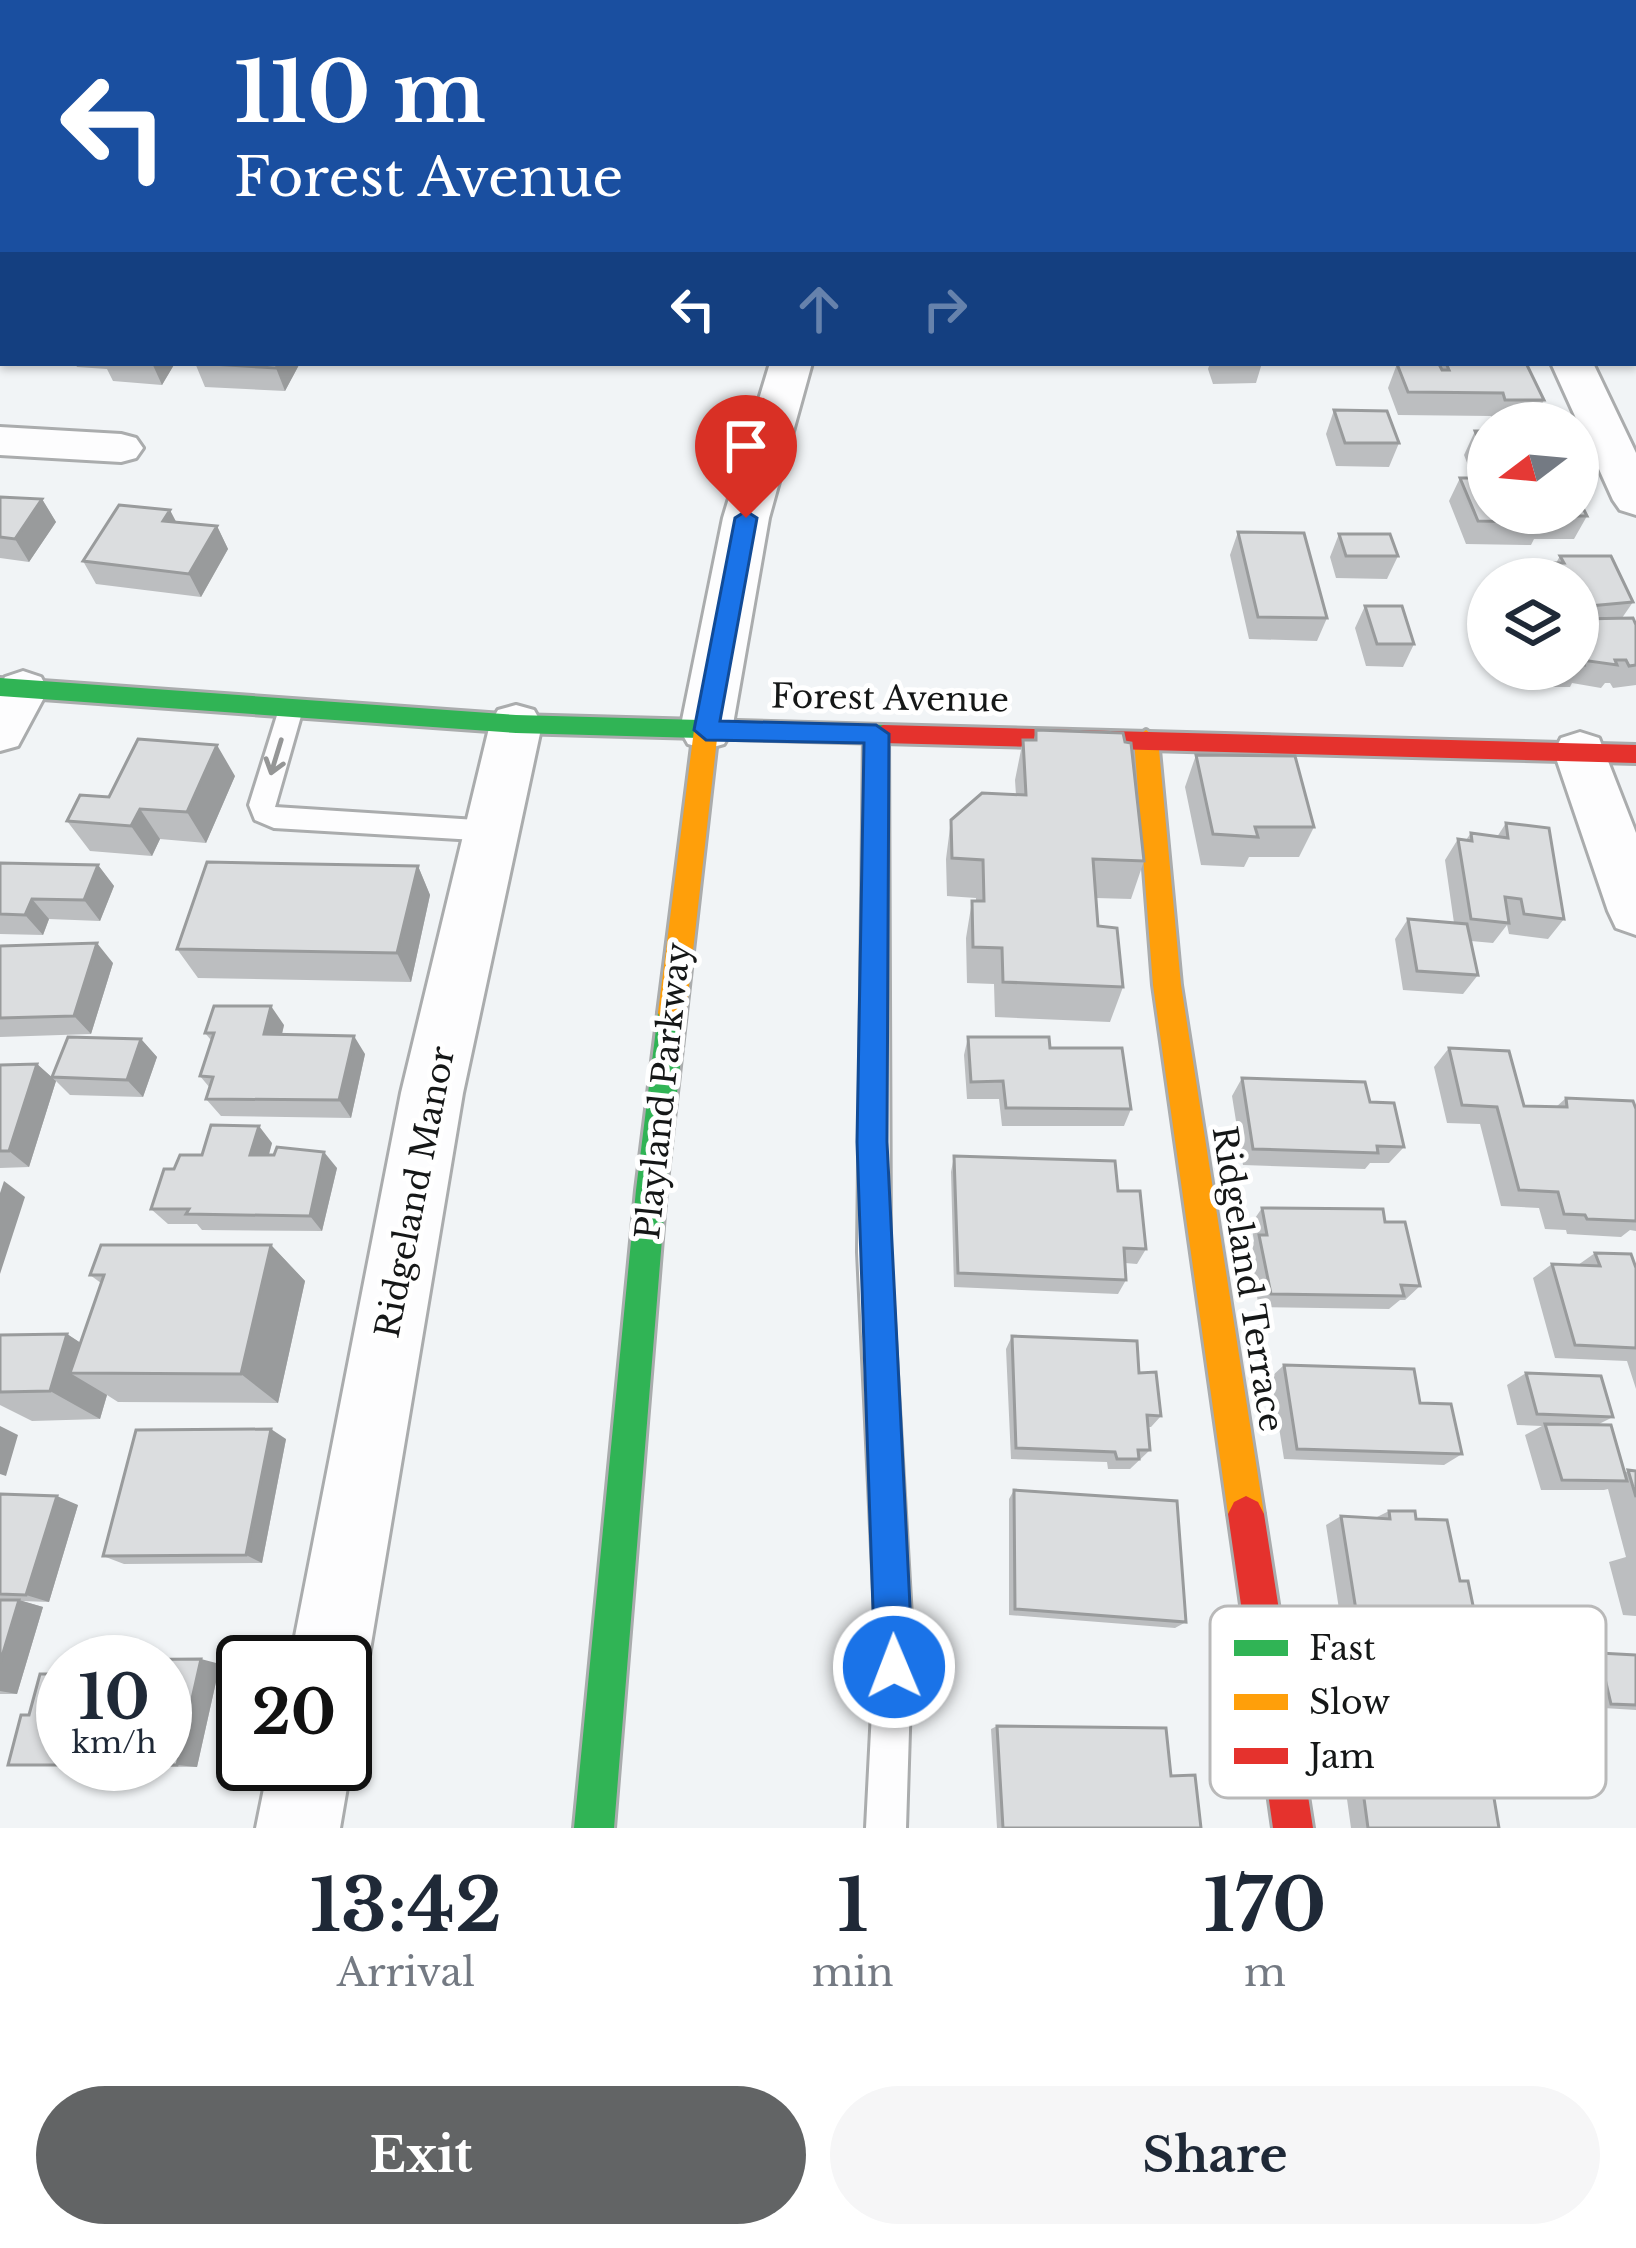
<!DOCTYPE html>
<style>
:root{--surface:#fff;--page:#f6f6f7;--text:#1f2937;--muted:#747a83;--accent:#626465}
body{margin:0;font-family:"Libre Baskerville",serif;background:var(--page);color:var(--text);height:100vh;display:flex;flex-direction:column;font-size:45px;white-space:nowrap}
*{box-sizing:border-box;margin:0}
p{font-size:39px;color:var(--muted)}
.icon{flex:none;width:66px;height:66px;fill:none;stroke:currentColor;stroke-width:2;stroke-linecap:round;stroke-linejoin:round}
.map{position:relative;height:1828px;overflow:hidden}
.panel{display:flex;flex-direction:column;background:var(--surface);flex:1}
.panel>*{flex:none}
.guide{position:absolute;left:0px;top:0px;width:1638px;height:366px;box-shadow:0 3px 9px #0004;background:#1a4fa0;color:#fff;overflow:hidden}
.needle{width:78px;rotate:254deg}
.controls{position:absolute;left:1467px;top:402px;display:grid;gap:24px}
.controls a{display:grid;place-items:center;width:132px;height:132px;border-radius:50%;background:var(--surface);box-shadow:0 3px 9px #0004;font-size:60px}
.speed{position:absolute;left:36px;top:1635px;display:flex;gap:24px;font-size:60px;font-weight:700;text-align:center}
.speed>*{display:grid;place-content:center;width:156px;height:156px;border-radius:50%;background:var(--surface);box-shadow:0 3px 9px #0004;line-height:1}
.speed small{font-size:30px;font-weight:400}
.speed .limit{border:6px solid #111;border-radius:18px;background:#fff;color:#111}
.pin{position:absolute;display:grid;place-items:center;width:102px;height:102px;color:#fff;margin:-123px -51px;border-radius:50% 50% 50% 0;rotate:-45deg;box-shadow:0 0 12px #0007}
.pin .icon{rotate:45deg}
.me{position:absolute;width:132px;margin:-66px;rotate:359deg;stroke-linejoin:round;filter:drop-shadow(0 0 9px #0008)}
.turn{display:flex;align-items:center;gap:42px;height:252px;padding:0 36px;font-size:54px}
.turn .icon{width:156px;height:156px;stroke-width:2.5}
.turn b{display:block;font-size:84px;line-height:102px}
.lanes{display:flex;align-items:center;height:114px;padding:0 36px;background:#0003;justify-content:center;gap:60px;direction:ltr}
.lanes .off{opacity:.35}
.eta{display:flex;justify-content:space-evenly;align-items:center;height:204px;text-align:center}
.eta b{font-size:72px;font-weight:700;line-height:84px}
.cta{display:flex;gap:24px;margin-top:auto;padding:24px 36px}
.cta a{flex:1;height:138px;border-radius:72px;background:var(--accent);color:#fff;font-size:48px;font-weight:700;line-height:138px;text-align:center}
.cta a+a{background:var(--page);color:var(--text)}
.map>svg:first-child{display:block}
.lines{fill:none;stroke-linecap:round;stroke-linejoin:round}
.lane-casing{stroke:#aaacad;stroke-width:6}
.street-casing{stroke:#aaacad;stroke-width:6}
.fast-casing{stroke:#aaacad;stroke-width:6}
.slow-casing{stroke:#aaacad;stroke-width:6}
.jam-casing{stroke:#aaacad;stroke-width:6}
.lane{fill:#fdfdfe;fill-rule:evenodd}
.street{fill:#fdfdfe;fill-rule:evenodd}
.fast{fill:#30b455;fill-rule:evenodd}
.slow{fill:#ff9f0a;fill-rule:evenodd}
.jam{fill:#e5322d;fill-rule:evenodd}
.wall{fill:#bcbec0}
.shaded-wall{fill:#999b9c}
.building{fill:#dbdddf;stroke:#999b9c;stroke-width:3}
.oneway{stroke:#959696}
.route{fill:#1a73e8;stroke:#114b97;stroke-width:3}
.labels{text-anchor:middle;dominant-baseline:central;stroke-width:10;stroke-linejoin:round;paint-order:stroke}
.street-label{font-size:33px;fill:#151717;stroke:#fff}
.key{fill:#fff;stroke:#b9b9b9;stroke-width:3}
.key-label{font-size:33px;fill:#151717}
</style>
<div class="map">
<svg width="1636" height="1828" viewBox="0 0 1636 1828">
<rect width="100%" height="100%" fill="#f1f4f6"/>
<g class="lines">
<defs>
<path id="lane" d="M898,0H923L925,3H900Z
M1173,0H1187V3H1173Z
M1200,0H1214V3H1200Z
M291,700L303,709L275,807L492,821L505,831L501,838L492,841L274,828L255,820L249,805L279,709Z
M876,725L888,734L890,1252L912,1634L906,1828H866L876,1634L858,1252L864,734Z"/>
<path id="street" d="M1636,5V24H1635V5Z
M3,332V358L0,359V333Z
M770,363H812L769,518L732,730L724,744L706,749L688,744L680,730L723,518Z
M1551,363H1593L1636,453V515L1620,510L1613,500Z
M0,427L121,434L136,438L143,448L136,458L121,462L0,455Z
M23,671L41,677L48,690L18,746L0,751V686L5,677Z
M516,705L534,710L542,724L463,1093L368,1662L357,1690L345,1695V1662H290L401,1093L490,724L498,710Z
M1580,732L1599,738L1636,833V935L1616,928L1608,911L1554,752L1561,738Z
M345,1750L351,1764L340,1828H256L269,1764H345Z"/>
<path id="fast" d="M0,678L516,715L883,725L895,734L883,743L516,733L0,696Z
M672,1001L682,1004L686,1013L666,1190L614,1828H574L636,1190L658,1013L662,1004Z"/>
<path id="slow" d="M706,721L718,730L686,1013L682,1022L672,1025L662,1022L658,1013L694,730Z
M1146,730L1158,739L1181,985L1264,1514L1258,1526L1246,1532L1234,1526L1228,1514L1153,985L1134,739Z"/>
<path id="jam" d="M883,725L1636,745V763L883,743L871,734Z
M1246,1496L1258,1502L1264,1514L1313,1828H1273L1228,1514L1234,1502Z"/>
</defs>
<use href="#lane" class="lane-casing"/>
<use href="#street" class="street-casing"/>
<use href="#fast" class="fast-casing"/>
<use href="#slow" class="slow-casing"/>
<use href="#jam" class="jam-casing"/>
<use href="#lane" class="lane"/>
<use href="#street" class="street"/>
<use href="#fast" class="fast"/>
<use href="#slow" class="slow"/>
<use href="#jam" class="jam"/>
</g>
<path class="wall" d="M0,0H40L37,3H3V41H0Z
M49,0H207V3H50Z
M3,125V193H0V128Z
M1635,140L1636,142V310L1635,308Z
M75,363H175L162,385L113,381L107,369L77,367Z
M195,363H300L285,391L205,387Z
M1210,363H1262L1256,383L1213,384L1208,369Z
M1439,363H1526L1544,400L1532,423H1494L1491,416L1398,415L1388,388L1397,364Z
M1334,410L1399,443L1389,467L1336,466L1326,434Z
M1475,431H1488V513L1587,516L1574,539H1534L1531,545L1466,544L1449,501L1460,478H1473L1464,455Z
M0,497L42,499L56,522L29,562L0,558Z
M176,522L217,526L228,549L201,597L96,584L83,561Z
M1238,532L1327,618L1317,641L1249,639L1230,555Z
M1339,534L1398,556L1387,579L1336,578L1330,557Z
M1560,556L1633,602L1622,618L1636,625V685L1613,688L1610,683H1605L1601,688L1572,683L1570,687H1553L1551,683L1518,680L1514,669H1578V579H1512L1521,563H1556Z
M1365,606L1414,644L1403,667L1366,666L1355,628Z
M1036,730L1144,861L1131,899L1096,898L1098,926L1123,987L1110,1022L995,1017L994,984L967,983L966,938L972,901H976V898L947,896L946,859L951,820L1016,795L1015,780L1023,740H1034Z
M1196,755L1314,827L1299,857H1249L1244,867L1201,865L1185,787Z
M235,776L206,843L160,839L152,856L90,851L67,821L109,797Z
M1506,823L1564,919L1548,939L1509,934L1507,925L1493,943L1471,941L1478,975L1463,994L1403,990L1395,939L1408,919L1454,923L1445,860L1458,839L1466,840L1471,833L1497,837Z
M0,863L98,865L114,886L100,921L49,919L43,935L0,934Z
M418,866L430,895L411,982L198,978L177,949Z
M0,946L113,963L91,1034L0,1037Z
M284,1025L282,1035L365,1054L351,1118L221,1116L206,1099L210,1088L200,1076L211,1040L205,1033Z
M968,1037L1050,1048L1131,1109L1124,1126H1002L999,1099H967L964,1055Z
M141,1039L157,1057L143,1097L70,1095L52,1077Z
M1449,1048L1524,1106L1556,1107L1566,1098L1636,1109V1231L1630,1230L1621,1237L1567,1234L1566,1230L1545,1229L1539,1208L1501,1206L1480,1124L1447,1123L1434,1067Z
M37,1064L56,1081L29,1167L0,1168V1065Z
M1242,1078L1370,1102L1404,1147L1389,1163H1370L1365,1169L1243,1165L1232,1096Z
M272,1143L269,1155L337,1168L322,1231L202,1230L197,1224H168L151,1209L174,1169L202,1155Z
M954,1156L1118,1191L1146,1249L1137,1264L1125,1263L1126,1280L1118,1294L954,1287L951,1172Z
M1262,1208L1385,1222L1420,1286L1405,1300H1400L1389,1309L1259,1307L1248,1250L1254,1241L1251,1224Z
M271,1245L305,1281L278,1403L118,1402L107,1395L100,1419L32,1421L0,1405V1335L67,1334L80,1343L101,1283L90,1275Z
M1595,1253L1636,1268V1389L1627,1361L1555,1358L1533,1278L1552,1264L1578,1265Z
M1012,1336L1139,1373L1161,1416L1151,1427H1148L1150,1450L1130,1469H1108L1107,1462L1011,1459L1006,1349Z
M1284,1365L1462,1454L1444,1465L1284,1459L1271,1377Z
M1526,1373L1613,1417L1597,1425L1624,1472L1636,1471V1616L1623,1615L1609,1562L1626,1557L1608,1489L1604,1490H1541L1525,1435L1542,1426L1517,1425L1507,1385Z
M286,1439L262,1563L124,1564L103,1556Z
M1014,1490L1186,1622L1175,1628L1009,1615V1499Z
M0,1494L78,1505L49,1602L22,1601L43,1607L17,1694H0Z
M1389,1511L1416,1519L1460,1581L1479,1635L1459,1640L1343,1635L1326,1525L1341,1516L1375,1518Z
M1599,1653L1636,1655V1710L1587,1707L1577,1666L1594,1747L1569,1749L1495,1742L1482,1662L1503,1658L1577,1666L1576,1658Z
M220,1664L197,1767L8,1765L29,1715L63,1674Z
M997,1726L1201,1828H997L991,1729Z
M1356,1739L1487,1759L1514,1788L1492,1789L1499,1828H1351L1339,1741Z"/>
<path class="shaded-wall" d="M100,0H117L118,3H101Z
M2,194L3,230L0,234V197Z
M152,363H175L162,385Z
M279,363H300L285,391L276,368Z
M42,499L56,522L29,562L15,539Z
M170,510L182,533L163,521Z
M217,526L228,549L201,597L189,574Z
M217,745L235,776L206,843L187,812Z
M140,809L160,839L152,856L131,826Z
M98,865L114,886L100,921L84,900Z
M418,866L430,895L411,982L397,953Z
M32,899L49,919L43,935L25,915Z
M97,943L113,963L91,1034L74,1016Z
M271,1006L284,1025L277,1053L264,1034Z
M354,1036L365,1054L351,1118L339,1100Z
M141,1039L157,1057L143,1097L127,1080Z
M37,1064L56,1081L29,1167L9,1151Z
M259,1126L272,1143L264,1171L250,1155Z
M324,1152L337,1168L322,1231L310,1216Z
M4,1181L25,1197L0,1274V1193Z
M271,1245L305,1281L278,1403L241,1374Z
M67,1334L115,1365L70,1373L107,1395L100,1419L50,1391Z
M0,1426L18,1435L6,1476L0,1474Z
M271,1429L286,1439L262,1563L246,1555Z
M57,1496L78,1505L49,1602L26,1595Z
M19,1600L43,1607L17,1694L0,1691V1663Z
M201,1659L220,1664L197,1767L177,1765Z"/>
<path class="building" d="M0,0H17L14,3H3V14L0,17Z
M3,125V171H0V128Z
M195,363H279L276,368Z
M1446,363H1526L1544,400H1505L1503,393L1408,392L1397,364H1439L1442,370H1449Z
M1334,410L1387,411L1399,443H1345Z
M1475,431H1488V464Z
M1460,478H1488V513H1578V498L1587,516H1541L1543,522L1478,521Z
M0,497L42,499L15,539L0,537Z
M119,505L170,510L163,521L217,526L189,574L83,561Z
M1238,532L1304,533L1327,618L1258,617Z
M1339,534H1390L1398,556H1346Z
M1560,556H1611L1633,602L1578,607V579H1528L1521,563H1564Z
M1365,606H1402L1414,644H1377Z
M1633,618L1636,625V665L1629,666L1626,660H1615L1617,665L1582,660L1584,665H1578V619Z
M1036,730L1123,733L1125,742L1131,743L1144,861L1093,859L1098,926L1117,928L1123,987L1003,982L1002,948L973,947L972,901H984L983,860L952,858L951,820L982,793L1026,795L1023,740H1036Z
M138,739L217,745L187,812L140,809L131,826L67,821L80,795L109,797Z
M1196,755L1295,756L1314,827H1255L1258,837L1213,834Z
M1506,823L1549,828L1564,919L1524,914L1521,899L1505,897L1509,923L1471,919L1458,839L1472,841L1471,833L1508,838Z
M207,862L418,866L397,953L177,949Z
M0,863L98,865L84,900L32,899L25,915L0,914Z
M1408,919L1467,924L1478,975L1417,971Z
M97,943L74,1016L0,1018V946Z
M214,1006H271L264,1034L354,1036L339,1100L206,1099L213,1077L200,1076L214,1033H205Z
M68,1037L141,1039L127,1080L52,1077Z
M968,1037H1049L1050,1048H1122L1131,1109L1006,1108L1003,1081L971,1082Z
M1449,1048L1509,1051L1524,1106L1567,1107L1566,1098L1633,1101L1636,1109V1221L1587,1219L1585,1215L1564,1214L1558,1192L1519,1190L1497,1107L1462,1105Z
M37,1064L9,1151H0V1065Z
M1242,1078L1365,1082L1370,1102L1394,1103L1404,1147L1377,1146L1378,1153L1253,1149Z
M211,1125L259,1126L250,1155H274L277,1147L324,1152L310,1216L186,1214L189,1209H151L164,1169H174L180,1155H202Z
M954,1156L1115,1161L1118,1191H1140L1146,1249L1124,1248L1126,1280L958,1273Z
M1262,1208L1383,1209L1385,1222H1405L1420,1286L1401,1285L1404,1296L1271,1294L1259,1235H1267Z
M101,1245H271L241,1374L70,1373L104,1275H90Z
M1595,1253L1631,1254L1636,1268V1348L1575,1345L1552,1264L1600,1266Z
M67,1334L50,1391L0,1392V1335Z
M1012,1336L1137,1341L1139,1373L1156,1372L1161,1416L1147,1415L1150,1450H1138L1139,1459H1117L1115,1452L1016,1448Z
M1284,1365L1414,1369L1420,1403L1451,1404L1462,1454L1297,1449Z
M1526,1373L1601,1376L1613,1417L1537,1414Z
M1545,1424L1611,1425L1627,1481L1562,1480Z
M271,1429L246,1555L103,1556L136,1430Z
M1628,1470L1636,1471V1497Z
M1014,1490L1177,1501L1186,1622L1015,1609Z
M0,1494L57,1496L26,1595L0,1594Z
M1389,1511H1415L1416,1519L1447,1520L1460,1581H1468L1479,1635L1359,1629L1341,1516L1390,1519Z
M0,1600H19L0,1663Z
M1599,1653L1636,1655V1705L1611,1704Z
M201,1659L177,1765H8L21,1715H29L40,1674H63V1764H165V1662H70L71,1660Z
M997,1726L1166,1728L1171,1776L1195,1775L1201,1828H1003Z
M1356,1739L1484,1747L1487,1759H1508L1514,1788L1492,1786L1499,1828H1368Z"/>
<defs><path id="oneway-shaft" d="M-6 0H5M1.5-3L5.5 0L1.5 3" fill="none" stroke-width="1.6" stroke-linecap="round" stroke-linejoin="round" transform="scale(3)"/></defs>
<use class="oneway" href="#oneway-shaft" transform="translate(276 757) rotate(107)"/>
<path class="route" d="M746,511L757,518L720,721L876,725L889,734L887,1142L913,1667L907,1681L894,1686L880,1681L875,1667L857,1142L864,743L706,740L694,730L735,518Z"/>
<g class="labels">
<g class="street-label">
<text transform="translate(890 698) rotate(1)">Forest Avenue</text>
<text transform="translate(663 1091) rotate(-84)">Playland Parkway</text>
<text transform="translate(415 1192) rotate(-79)">Ridgeland Manor</text>
<text transform="translate(1248 1279) rotate(81)">Ridgeland Terrace</text>
</g>
</g>
<rect x="1210" y="1606" width="396" height="192" rx="18" class="key"/>
<rect x="1234" y="1640" width="54" height="16" fill="#30b455"/>
<rect x="1234" y="1694" width="54" height="16" fill="#ff9f0a"/>
<rect x="1234" y="1748" width="54" height="16" fill="#e5322d"/>
<g class="key-label">
<text x="1309" y="1660">Fast</text>
<text x="1309" y="1714">Slow</text>
<text x="1309" y="1768">Jam</text>
</g>
</svg>
<div class="controls">
<a><svg class="needle" viewBox="-14 -14 28 28"><path d="M0-13l5 13h-10z" fill="#e53935"/><path d="M0 13l5-13h-10z" fill="#747a83"/></svg></a>
<a><svg class="icon" aria-label="layers" viewBox="0 0 24 24"><path d="M12 4l9 5-9 5-9-5zM3 14l9 5 9-5"/></svg></a>
</div>
<div class="speed"><div>10<small>km/h</small></div><div class="limit">20</div></div>
<div class="pin" style="left:746px;top:518px;background:#d93025"><svg class="icon" aria-label="arrive" viewBox="0 0 24 24"><path d="M6 21V4h12l-3 4 3 4H6"/></svg></div>
<svg class="me" style="left:894px;top:1667px" viewBox="-20 -20 40 40"><circle r="17" fill="#1a73e8" stroke="#fff" stroke-width="3"/><path d="M0-11L8 9 0 5-8 9z" fill="#fff"/></svg>
<div class="guide">
<div class="turn"><svg class="icon" aria-label="left" viewBox="0 0 24 24"><path d="M17 20v-9H6M10 6l-5 5 5 5"/></svg><div><b>110 m</b>Forest Avenue</div></div>
<div class="lanes"><svg class="icon" aria-label="left" viewBox="0 0 24 24"><path d="M17 20v-9H6M10 6l-5 5 5 5"/></svg><svg class="icon off" aria-label="ahead" viewBox="0 0 24 24"><path d="M12 20V5M6 11l6-6 6 6"/></svg><svg class="icon off" aria-label="right" viewBox="0 0 24 24"><path d="M7 20v-9h11M14 6l5 5-5 5"/></svg></div>
</div>
</div>
<section class="panel">
<div class="eta">
<div><b>13:42</b><p>Arrival</p></div>
<div><b>1</b><p>min</p></div>
<div><b>170</b><p>m</p></div>
</div>
<div class="cta"><a>Exit</a><a>Share</a></div>
</section>
